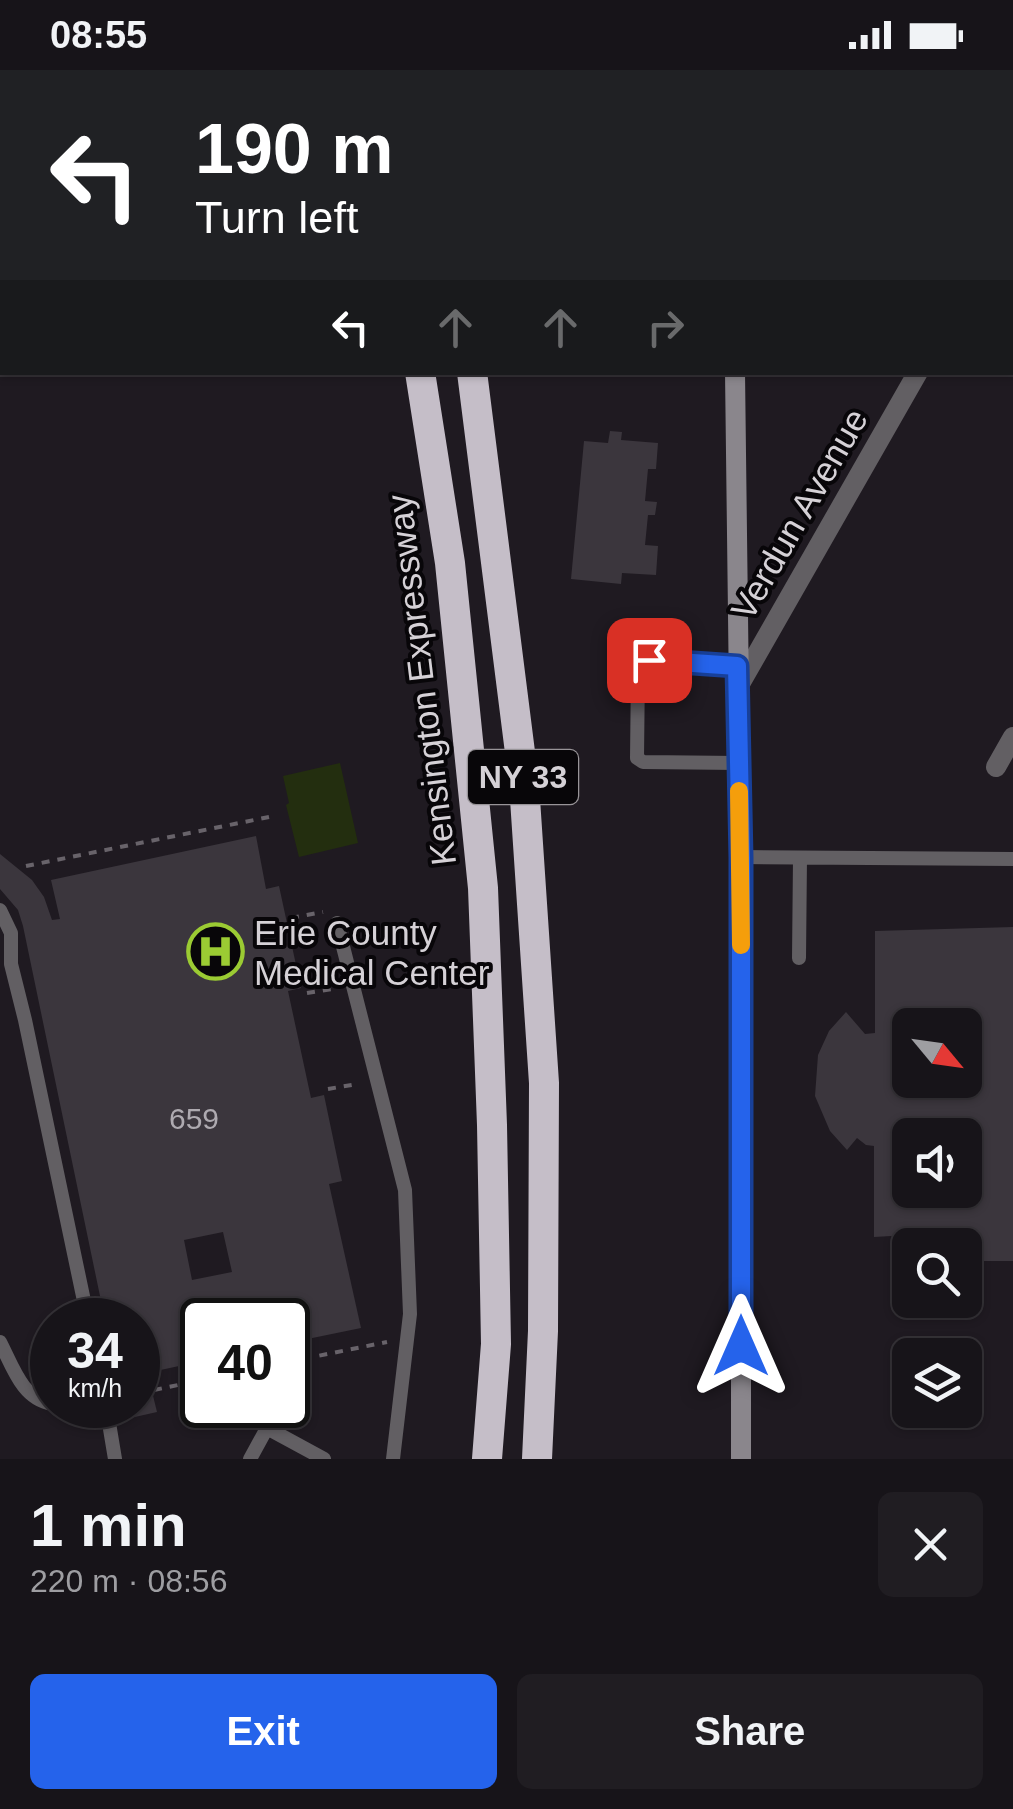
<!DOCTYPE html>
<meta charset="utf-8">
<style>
:root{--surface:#171419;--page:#201d22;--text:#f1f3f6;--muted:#9e9ea2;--line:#363338;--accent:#2563eb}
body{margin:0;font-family:Arial,sans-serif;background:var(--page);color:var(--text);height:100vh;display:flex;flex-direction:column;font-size:38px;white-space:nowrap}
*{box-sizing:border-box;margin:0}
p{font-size:32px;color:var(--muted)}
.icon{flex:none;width:55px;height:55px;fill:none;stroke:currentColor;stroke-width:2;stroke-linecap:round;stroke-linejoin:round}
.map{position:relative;height:1389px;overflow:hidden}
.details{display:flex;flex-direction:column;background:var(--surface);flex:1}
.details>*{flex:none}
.banner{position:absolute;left:0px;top:0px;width:1015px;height:305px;box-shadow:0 2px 8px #0004,0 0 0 2px var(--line);background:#202124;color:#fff;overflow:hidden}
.needle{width:65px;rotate:119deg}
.fabs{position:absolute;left:892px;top:938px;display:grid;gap:20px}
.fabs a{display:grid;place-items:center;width:90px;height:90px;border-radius:15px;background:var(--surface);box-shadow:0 2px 8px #0004,0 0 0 2px var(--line);font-size:50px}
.speed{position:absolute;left:30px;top:1228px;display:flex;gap:20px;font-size:50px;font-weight:700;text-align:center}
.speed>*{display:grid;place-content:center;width:130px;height:130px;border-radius:50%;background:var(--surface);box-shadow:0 2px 8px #0004,0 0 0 2px var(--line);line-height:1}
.speed small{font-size:25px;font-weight:400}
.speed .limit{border:5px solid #111;border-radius:15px;background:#fff;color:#111}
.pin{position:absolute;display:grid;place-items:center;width:85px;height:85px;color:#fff;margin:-42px;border-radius:20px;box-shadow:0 5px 15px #0006}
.me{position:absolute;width:110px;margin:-55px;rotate:0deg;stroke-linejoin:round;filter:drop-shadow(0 0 8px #0008)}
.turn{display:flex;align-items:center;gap:35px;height:210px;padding:0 30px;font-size:45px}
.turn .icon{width:130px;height:130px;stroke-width:2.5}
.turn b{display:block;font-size:70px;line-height:85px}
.lanes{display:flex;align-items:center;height:95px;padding:0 30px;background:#0003;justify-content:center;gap:50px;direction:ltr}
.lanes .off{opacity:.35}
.round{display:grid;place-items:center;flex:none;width:105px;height:105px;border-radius:15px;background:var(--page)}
.summary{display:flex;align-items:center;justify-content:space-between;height:170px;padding:0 30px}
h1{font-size:60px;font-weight:700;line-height:75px}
.action{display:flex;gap:20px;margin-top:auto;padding:20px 30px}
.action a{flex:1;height:115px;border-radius:15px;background:var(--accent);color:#fff;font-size:40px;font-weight:700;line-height:115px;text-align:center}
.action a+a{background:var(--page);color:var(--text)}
.status{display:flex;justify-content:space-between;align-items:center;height:70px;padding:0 50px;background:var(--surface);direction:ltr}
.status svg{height:28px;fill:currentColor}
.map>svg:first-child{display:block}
.green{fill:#232e0f}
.building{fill:#3b363d;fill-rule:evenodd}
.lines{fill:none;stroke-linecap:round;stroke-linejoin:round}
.path{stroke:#68636a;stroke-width:4;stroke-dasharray:8 8;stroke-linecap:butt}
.lane{stroke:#625f63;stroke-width:14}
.street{stroke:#625f63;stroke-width:20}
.secondary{stroke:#8a868c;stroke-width:20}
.highway{stroke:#c5bec8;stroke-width:30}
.route-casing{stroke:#184099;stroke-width:25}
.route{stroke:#2563eb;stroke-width:18}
.slow{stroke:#f59e0b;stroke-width:18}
.labels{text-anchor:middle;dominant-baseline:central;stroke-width:8;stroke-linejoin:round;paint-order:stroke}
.number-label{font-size:30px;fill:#aeaab0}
.shield{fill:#080609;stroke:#989498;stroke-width:2.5}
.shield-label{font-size:32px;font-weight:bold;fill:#d5d1d6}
.street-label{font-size:35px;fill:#d5d1d6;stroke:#080609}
.poi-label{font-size:35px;fill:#d5d1d6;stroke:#080609;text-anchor:start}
</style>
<div class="status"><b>08:55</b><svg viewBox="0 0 49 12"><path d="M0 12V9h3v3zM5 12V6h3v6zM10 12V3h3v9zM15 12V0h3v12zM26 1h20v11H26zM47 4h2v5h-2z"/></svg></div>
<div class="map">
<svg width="1013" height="1389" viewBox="0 0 1013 1389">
<rect width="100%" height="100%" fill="#1f1a21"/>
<path class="green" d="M340,693L358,773L299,787L286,735L289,733L283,706Z"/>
<path class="building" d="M610,361L622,362L621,370L658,373L656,399H648L645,431L657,432L655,445H648L645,475L658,476L656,505L622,503L621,514L571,509L584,371L608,373Z
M256,766L266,819L279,816L301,918L288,921L311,1028L324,1025L342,1111L329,1114L361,1258L288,1273V1250H202V1291L156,1301L147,1262L138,1263V1250H105L23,856L18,840L0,819V784L32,810L44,827L52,850L60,849L51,810ZM223,1162L232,1202L192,1210L184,1170Z
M1013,857V1191H965V1175H943V1163L874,1167V1076L866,1075L857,1068L847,1080L830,1061L815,1026L818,985L829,961L846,942L865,964L875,963V861ZM910,955H965V1010H910ZM910,1065H965V1120H910Z
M138,1264L157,1342L126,1349L123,1335H138Z"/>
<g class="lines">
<path class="path" d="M26,796L269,747
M291,848L323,842
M307,923L333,919
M328,1019L357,1014
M288,1292L387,1272
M154,1320L202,1310"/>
<path class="lane" d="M839,0L842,2
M883,0V2
M802,2V0
M826,2V0
M907,2L908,0
M737,596L649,590L642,593L638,599L637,688L643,692L738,693
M741,787L1013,789
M0,840L11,863V894L25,950L88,1250
M337,853L405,1120L410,1244L393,1389
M799,888L800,788
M0,1272C13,1297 22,1329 52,1334
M106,1335L115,1389
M250,1389L267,1358L324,1389"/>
<path class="street" d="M1012,138L1013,137
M737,619L918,302
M996,697L1013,667"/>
<path class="secondary" d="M732,0V2
M965,0L969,2
M1012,27H1013
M735,302L741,787V1389"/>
<path class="highway" d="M356,0L357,2
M409,0V2
M420,302L450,493L483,818L492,1055L496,1274L487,1389
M472,302L524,714L544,1013L543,1261L537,1389"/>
</g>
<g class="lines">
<defs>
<path id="route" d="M649,590L737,596L741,788V1276"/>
</defs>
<use href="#route" class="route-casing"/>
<use href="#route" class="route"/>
<path class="slow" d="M739,721L741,875"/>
</g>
<defs>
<symbol id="hospital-ring" viewBox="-11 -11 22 22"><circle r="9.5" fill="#080609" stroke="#9bcb33" stroke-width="1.5"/><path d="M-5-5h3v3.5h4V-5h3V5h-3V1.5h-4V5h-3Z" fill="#9bcb33"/></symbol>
</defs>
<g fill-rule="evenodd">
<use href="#hospital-ring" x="184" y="850" width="63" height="63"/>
</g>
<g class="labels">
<g class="number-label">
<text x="194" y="1048">659</text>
</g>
<rect class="shield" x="468" y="680" width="110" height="54" rx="8"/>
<g class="shield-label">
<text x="523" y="707">NY 33</text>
</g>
<g class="street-label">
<text transform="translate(799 444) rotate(-60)">Verdun Avenue</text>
<text transform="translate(421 610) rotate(-97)">Kensington Expressway</text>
</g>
<g class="poi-label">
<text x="254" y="862">Erie County<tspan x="254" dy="40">Medical Center</tspan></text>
</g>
</g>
</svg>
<div class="fabs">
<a><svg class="needle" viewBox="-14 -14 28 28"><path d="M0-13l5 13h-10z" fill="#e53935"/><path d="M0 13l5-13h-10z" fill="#9e9ea2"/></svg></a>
<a><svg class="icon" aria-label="sound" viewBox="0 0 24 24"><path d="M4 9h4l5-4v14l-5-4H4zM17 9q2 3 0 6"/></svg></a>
<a><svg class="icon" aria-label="search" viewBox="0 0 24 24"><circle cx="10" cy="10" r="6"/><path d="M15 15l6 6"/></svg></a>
<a><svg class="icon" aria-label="layers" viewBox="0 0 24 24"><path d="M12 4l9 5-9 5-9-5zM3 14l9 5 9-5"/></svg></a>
</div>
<div class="speed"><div>34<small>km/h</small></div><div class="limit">40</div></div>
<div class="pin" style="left:649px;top:590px;background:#d93025"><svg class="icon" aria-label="arrive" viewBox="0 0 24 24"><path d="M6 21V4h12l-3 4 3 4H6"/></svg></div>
<svg class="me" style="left:741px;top:1276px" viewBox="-20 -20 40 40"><path d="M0-17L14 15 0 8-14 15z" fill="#2563eb" stroke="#fff" stroke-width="4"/></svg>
<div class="banner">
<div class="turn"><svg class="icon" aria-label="left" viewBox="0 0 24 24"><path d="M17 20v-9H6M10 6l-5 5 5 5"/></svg><div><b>190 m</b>Turn left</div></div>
<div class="lanes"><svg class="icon" aria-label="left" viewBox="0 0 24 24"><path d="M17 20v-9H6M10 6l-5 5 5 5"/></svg><svg class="icon off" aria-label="ahead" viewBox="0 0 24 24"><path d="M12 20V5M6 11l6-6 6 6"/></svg><svg class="icon off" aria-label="ahead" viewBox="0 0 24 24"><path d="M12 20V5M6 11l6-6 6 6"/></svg><svg class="icon off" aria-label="right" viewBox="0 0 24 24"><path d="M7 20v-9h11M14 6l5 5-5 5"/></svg></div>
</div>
</div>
<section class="details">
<div class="summary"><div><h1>1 min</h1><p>220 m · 08:56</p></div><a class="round"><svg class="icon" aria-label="close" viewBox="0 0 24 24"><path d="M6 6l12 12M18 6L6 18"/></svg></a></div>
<div class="action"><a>Exit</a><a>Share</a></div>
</section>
